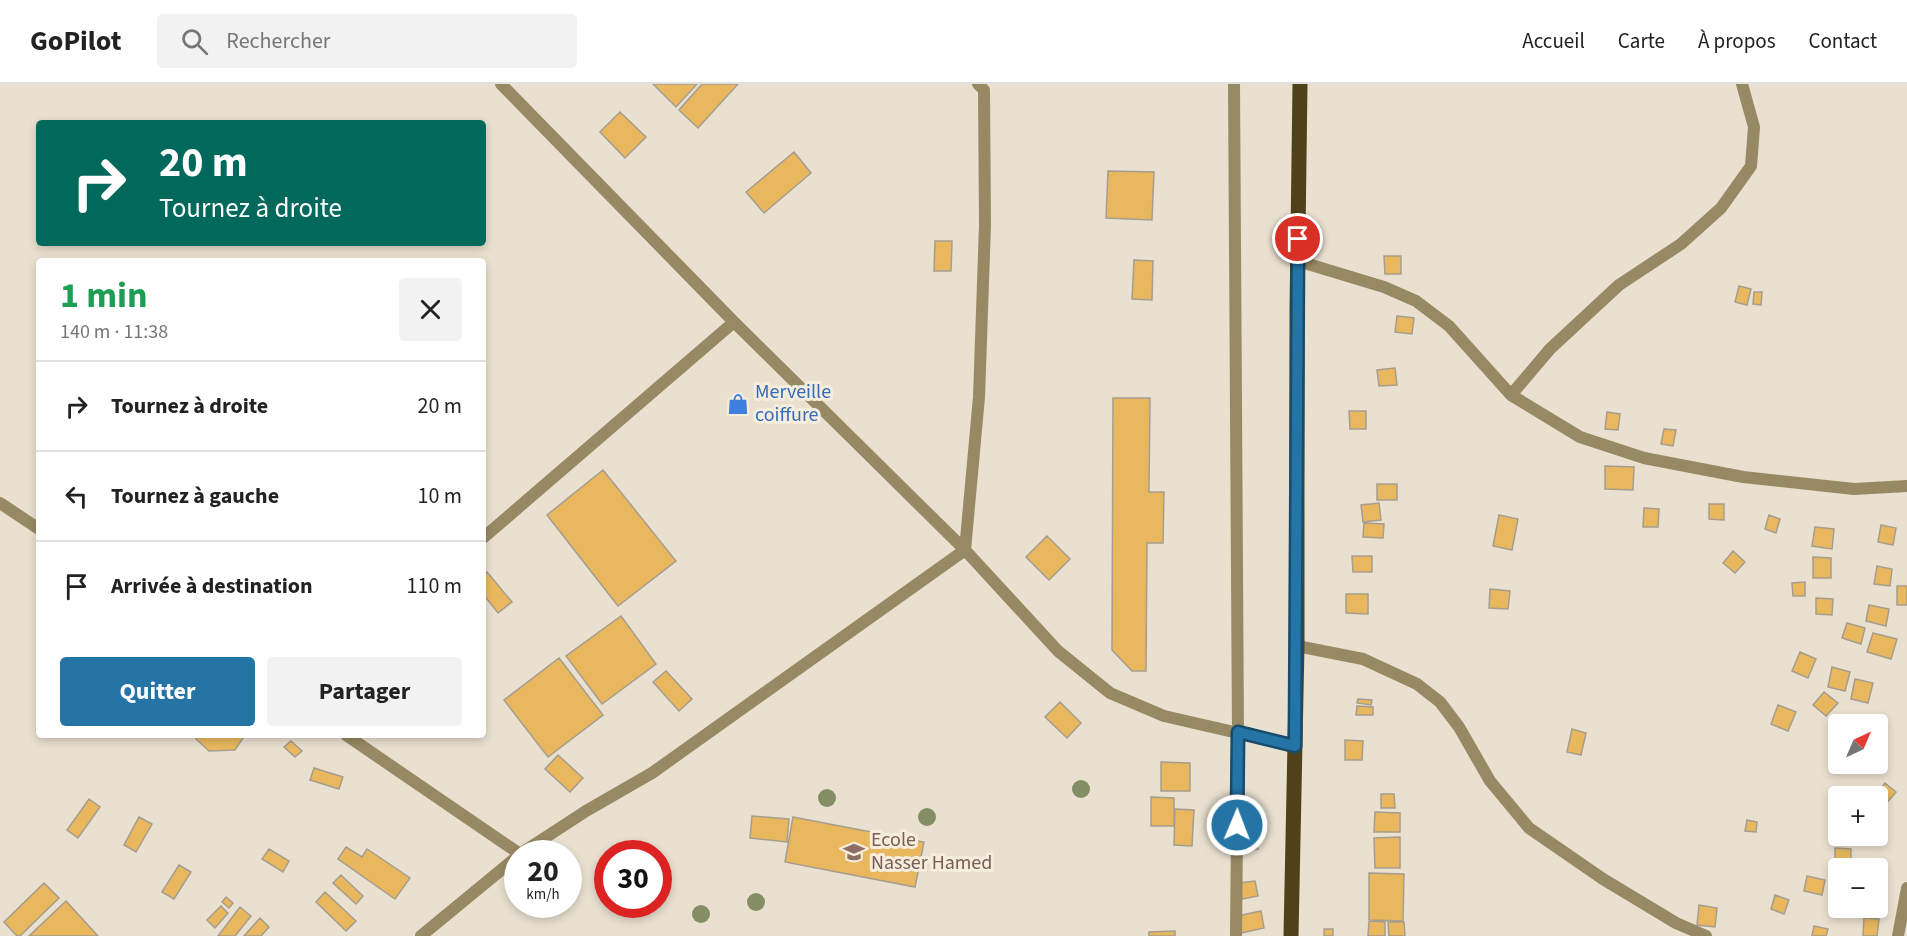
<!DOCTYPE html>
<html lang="fr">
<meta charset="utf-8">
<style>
:root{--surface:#fff;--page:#f2f2f2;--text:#222;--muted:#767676;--line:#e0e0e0;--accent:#2475a6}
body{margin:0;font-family:"Source Sans 3",sans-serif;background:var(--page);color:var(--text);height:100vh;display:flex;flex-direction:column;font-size:22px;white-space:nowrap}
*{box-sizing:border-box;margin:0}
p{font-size:20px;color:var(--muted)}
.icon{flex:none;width:33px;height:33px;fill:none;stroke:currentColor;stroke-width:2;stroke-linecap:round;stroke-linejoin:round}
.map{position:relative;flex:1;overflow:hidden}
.sheet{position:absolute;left:36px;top:174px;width:450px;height:480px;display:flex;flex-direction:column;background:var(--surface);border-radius:6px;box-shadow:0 3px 9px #0003}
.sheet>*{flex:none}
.banner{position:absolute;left:36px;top:36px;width:450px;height:126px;border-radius:6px;box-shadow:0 3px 9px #0003;background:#00695c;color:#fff;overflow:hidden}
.needle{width:39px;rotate:44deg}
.controls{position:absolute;left:1828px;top:630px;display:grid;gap:12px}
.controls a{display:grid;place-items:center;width:60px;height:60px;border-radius:6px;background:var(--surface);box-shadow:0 3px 9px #0003;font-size:30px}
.speed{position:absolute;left:504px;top:756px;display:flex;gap:12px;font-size:30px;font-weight:700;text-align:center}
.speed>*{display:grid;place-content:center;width:78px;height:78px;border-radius:50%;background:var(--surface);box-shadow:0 3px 9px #0003;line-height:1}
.speed small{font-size:15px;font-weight:400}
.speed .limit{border:9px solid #d22;background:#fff;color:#111}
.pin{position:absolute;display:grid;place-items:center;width:51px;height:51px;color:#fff;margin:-26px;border:3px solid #fff;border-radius:50%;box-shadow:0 2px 6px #0007}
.me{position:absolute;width:66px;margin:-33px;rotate:1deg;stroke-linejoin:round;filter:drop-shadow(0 0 4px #0008)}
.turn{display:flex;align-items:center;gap:21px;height:126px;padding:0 24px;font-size:27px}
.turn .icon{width:78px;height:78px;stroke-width:2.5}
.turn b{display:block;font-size:42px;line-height:51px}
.round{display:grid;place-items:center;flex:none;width:63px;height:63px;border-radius:6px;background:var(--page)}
.overview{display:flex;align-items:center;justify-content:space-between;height:102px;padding:0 24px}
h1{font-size:36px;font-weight:700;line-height:45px;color:#1e9e55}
.action{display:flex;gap:12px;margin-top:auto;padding:12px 24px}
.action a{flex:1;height:69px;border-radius:6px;background:var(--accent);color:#fff;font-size:24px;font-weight:700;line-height:69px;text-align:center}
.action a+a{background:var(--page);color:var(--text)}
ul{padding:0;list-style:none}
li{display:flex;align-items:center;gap:18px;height:90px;padding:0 24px;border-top:2px solid var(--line)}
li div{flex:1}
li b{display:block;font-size:22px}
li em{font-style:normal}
header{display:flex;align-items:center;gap:36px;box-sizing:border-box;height:84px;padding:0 30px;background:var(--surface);border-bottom:2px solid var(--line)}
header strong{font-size:28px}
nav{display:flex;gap:33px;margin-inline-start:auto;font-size:21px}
.search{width:420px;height:54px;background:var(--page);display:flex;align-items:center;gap:15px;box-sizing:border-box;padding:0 21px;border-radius:6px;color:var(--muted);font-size:22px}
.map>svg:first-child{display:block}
.building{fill:#e9b85e;stroke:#a69d8e;stroke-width:1.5}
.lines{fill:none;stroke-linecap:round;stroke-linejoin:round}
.street{stroke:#968963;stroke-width:12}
.primary{stroke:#504218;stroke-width:15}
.tree{fill:#848e65}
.route-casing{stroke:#174c6c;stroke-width:15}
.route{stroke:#2475a6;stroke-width:10}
.labels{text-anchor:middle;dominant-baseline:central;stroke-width:6;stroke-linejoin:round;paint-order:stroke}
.shop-label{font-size:20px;fill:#366cbe;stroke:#f6eddd;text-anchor:start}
.education-label{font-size:20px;fill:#785e54;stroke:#f6eddd;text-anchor:start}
</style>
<header>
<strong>GoPilot</strong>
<div class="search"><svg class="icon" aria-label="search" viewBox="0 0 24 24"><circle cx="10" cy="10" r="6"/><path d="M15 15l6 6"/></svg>Rechercher</div>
<nav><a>Accueil</a><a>Carte</a><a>À propos</a><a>Contact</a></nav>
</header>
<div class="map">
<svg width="1907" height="852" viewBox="0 0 1907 852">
<rect width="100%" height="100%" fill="#e9e0d0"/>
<path class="building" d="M653,0H697L676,23Z
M702,0H738L698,44L679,26Z
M620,28L646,53L625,74L600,48Z
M794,68L811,89L764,129L746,108Z
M1108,87L1154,88L1152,136L1106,134Z
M935,157H952L951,187H934Z
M1384,172H1401V190H1385Z
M1134,176L1153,177L1152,216L1132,215Z
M1739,202L1751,205L1747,221L1735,218Z
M1754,208H1762L1761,221L1753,220Z
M1397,232L1414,234L1412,250L1395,248Z
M1395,284L1397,301L1379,302L1377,286Z
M1113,314H1150L1149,408H1164L1163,459H1147L1146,587H1132L1112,566Z
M1349,327H1366V345H1350Z
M1607,328L1620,330L1618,346L1605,345Z
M1664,345L1676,346L1673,362L1661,360Z
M1605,382L1634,383L1633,406L1605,405Z
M603,386L676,477L618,522L547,431Z
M1377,400H1397V416H1377Z
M1379,419L1381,436L1363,438L1361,421Z
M1709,420H1724V436L1709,435Z
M1644,424L1659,425L1658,443H1643Z
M1499,431L1518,435L1512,466L1493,462Z
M1769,431L1780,435L1776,449L1765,445Z
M1364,439L1384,440L1383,454L1363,453Z
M1881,441L1896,444L1893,461L1878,458Z
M1815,443L1834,445L1832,465L1812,462Z
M1047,452L1070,475L1049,496L1026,473Z
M1733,467L1745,478L1735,489L1723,479Z
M1352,472H1372V488H1353Z
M1813,473L1831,474V494H1813Z
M1877,482L1892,485L1890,502L1874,500Z
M487,488L512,518L498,529L483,510V492Z
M1805,498V512H1793L1792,499Z
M1897,502H1907V521H1897Z
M1490,505L1510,507L1508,525L1489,524Z
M1346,510H1368V530L1346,529Z
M1816,514L1833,515L1832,531L1816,530Z
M1869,521L1889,525L1886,542L1866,537Z
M621,532L656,580L602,620L566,572Z
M1847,539L1865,544L1861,560L1842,554Z
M1873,549L1897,555L1891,575L1867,568Z
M1800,568L1816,575L1808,594L1792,587Z
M559,574L603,631L548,673L504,616Z
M1832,583L1850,588L1845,607L1828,603Z
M666,587L692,615L679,627L653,598Z
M1855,595L1873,599L1868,619L1851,615Z
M1824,608L1838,619L1826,632L1813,621Z
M1358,615L1372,616L1371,621L1357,619Z
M1060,618L1081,639L1067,654L1045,633Z
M1778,621L1796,628L1788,647L1771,640Z
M1357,622L1373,623V631H1356Z
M1572,645L1586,649L1581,671L1567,668Z
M199,651H245L235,666L209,667L196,655Z
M1345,656L1363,657L1362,676H1345Z
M291,657L302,667L295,673L284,663Z
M558,671L583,694L570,708L545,685Z
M1161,678L1190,679V707H1161Z
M314,684L343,693L339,705L310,696Z
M1885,699L1896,708L1883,723L1878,719V712H1875Z
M1381,710H1394L1395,724H1381Z
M1151,713L1174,714V742H1151Z
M89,715L100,723L78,754L67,746Z
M1175,725L1194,726L1192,762L1174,761Z
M1375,728L1400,729V748H1374Z
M752,732L789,735L787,758L750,754Z
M139,733L152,740L136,768L124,761Z
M793,733L924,758L915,803L785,778Z
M1747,736L1757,738L1756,748L1745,747Z
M1255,750L1258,765L1247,767L1244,752Z
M1400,753V784H1375L1374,754Z
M346,763L362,773L367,765L410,794L395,815L338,775Z
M1835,764L1851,765V782L1835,781Z
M269,765L289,777L283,788L262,775Z
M179,781L191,788L174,815L162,808Z
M1369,789L1404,790L1403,837L1369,836Z
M341,791L363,812L356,820L333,799Z
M1807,792L1825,796L1822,811L1804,807Z
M1255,797L1258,812L1242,815L1239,799Z
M44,799L59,814L20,852H17L4,838Z
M325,808L356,837L346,847L316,818Z
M1775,811L1789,816L1784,830L1771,825Z
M226,813L233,819L229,824L222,818Z
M66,817L98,852H29Z
M1699,821L1717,824L1715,843L1697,841Z
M221,822L228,829L215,844L207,836Z
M240,823L251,832L235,852H218Z
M1261,827L1264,844L1241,849L1237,832Z
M260,834L269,843L261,852H244Z
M1864,834L1879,835L1877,852H1863Z
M1369,837L1385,838V852H1368Z
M1388,838H1404L1405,852H1389Z
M1814,842L1828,845L1826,852H1812Z
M1324,845H1333V852H1324Z
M1175,847V852H1149V848Z"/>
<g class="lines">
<path class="street" d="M501,0L734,238L965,466L1058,567L1110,609L1164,632L1295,662
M1234,0L1238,649L1236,852
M1298,177L1384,203L1416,217L1449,242L1511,311L1580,353L1644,374L1743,393L1854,405L1907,402
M1511,311L1550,265L1619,201L1681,160L1721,124L1751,82L1754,43L1742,0
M0,419L39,445
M483,454L734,238
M1297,562L1363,575L1417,600L1440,618L1459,643L1490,697L1529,744L1603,795L1676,839L1706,852
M346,651L520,770
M520,770L586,727L652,689L965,466L979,313L985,141L984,6L978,0
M421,852L518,772
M1898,852L1907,804"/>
<path class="primary" d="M1291,852L1297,562V226L1300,0"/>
</g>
<g class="tree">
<circle cx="1081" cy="705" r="9"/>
<circle cx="827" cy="714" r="9"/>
<circle cx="927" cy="733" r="9"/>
<circle cx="756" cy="818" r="9"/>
<circle cx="701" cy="830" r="9"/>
</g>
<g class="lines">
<defs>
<path id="route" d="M1237,741L1238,648L1295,662L1298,155"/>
</defs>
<use href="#route" class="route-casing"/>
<use href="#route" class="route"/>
</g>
<defs>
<symbol id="shop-bare" viewBox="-9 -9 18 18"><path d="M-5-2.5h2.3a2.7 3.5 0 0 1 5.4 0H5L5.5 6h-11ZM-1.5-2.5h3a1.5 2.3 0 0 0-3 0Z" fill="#3f7fe0" stroke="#f6eddd" stroke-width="2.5" paint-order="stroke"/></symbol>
<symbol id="school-bare" viewBox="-9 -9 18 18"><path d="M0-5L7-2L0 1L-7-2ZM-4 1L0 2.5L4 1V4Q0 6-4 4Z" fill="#8d6e63" stroke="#f6eddd" stroke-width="2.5" paint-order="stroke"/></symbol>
</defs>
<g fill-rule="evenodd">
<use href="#shop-bare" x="723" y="305" width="30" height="30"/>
<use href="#school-bare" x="839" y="753" width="30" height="30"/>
</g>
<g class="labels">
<g class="shop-label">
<text x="755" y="308">Merveille<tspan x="755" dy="23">coiffure</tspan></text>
</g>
<g class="education-label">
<text x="871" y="756">Ecole<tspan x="871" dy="23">Nasser Hamed</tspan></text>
</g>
</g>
</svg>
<div class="controls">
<a><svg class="needle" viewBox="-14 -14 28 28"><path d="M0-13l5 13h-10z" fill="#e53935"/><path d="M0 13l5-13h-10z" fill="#767676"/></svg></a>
<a>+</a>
<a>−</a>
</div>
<div class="speed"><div>20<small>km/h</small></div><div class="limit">30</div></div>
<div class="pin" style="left:1298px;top:155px;background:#d93025"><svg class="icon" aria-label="arrive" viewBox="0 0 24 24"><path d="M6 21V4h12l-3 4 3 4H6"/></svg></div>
<svg class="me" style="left:1237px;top:741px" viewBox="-20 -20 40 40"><circle r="17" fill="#2475a6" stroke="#fff" stroke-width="3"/><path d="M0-11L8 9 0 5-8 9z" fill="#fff"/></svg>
<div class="banner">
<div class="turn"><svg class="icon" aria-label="right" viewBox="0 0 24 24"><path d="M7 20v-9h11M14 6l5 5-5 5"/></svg><div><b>20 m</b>Tournez à droite</div></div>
</div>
<section class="sheet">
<div class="overview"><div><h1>1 min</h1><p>140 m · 11:38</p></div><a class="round"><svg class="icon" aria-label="close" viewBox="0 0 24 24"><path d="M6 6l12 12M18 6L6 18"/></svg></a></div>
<ul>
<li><svg class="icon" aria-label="right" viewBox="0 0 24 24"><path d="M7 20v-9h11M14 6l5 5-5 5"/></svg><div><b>Tournez à droite</b></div><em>20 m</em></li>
<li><svg class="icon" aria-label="left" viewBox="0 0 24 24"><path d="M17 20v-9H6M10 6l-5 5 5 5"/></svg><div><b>Tournez à gauche</b></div><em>10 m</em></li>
<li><svg class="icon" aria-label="arrive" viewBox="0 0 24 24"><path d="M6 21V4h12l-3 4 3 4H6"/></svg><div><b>Arrivée à destination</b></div><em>110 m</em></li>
</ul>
<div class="action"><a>Quitter</a><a>Partager</a></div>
</section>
</div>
